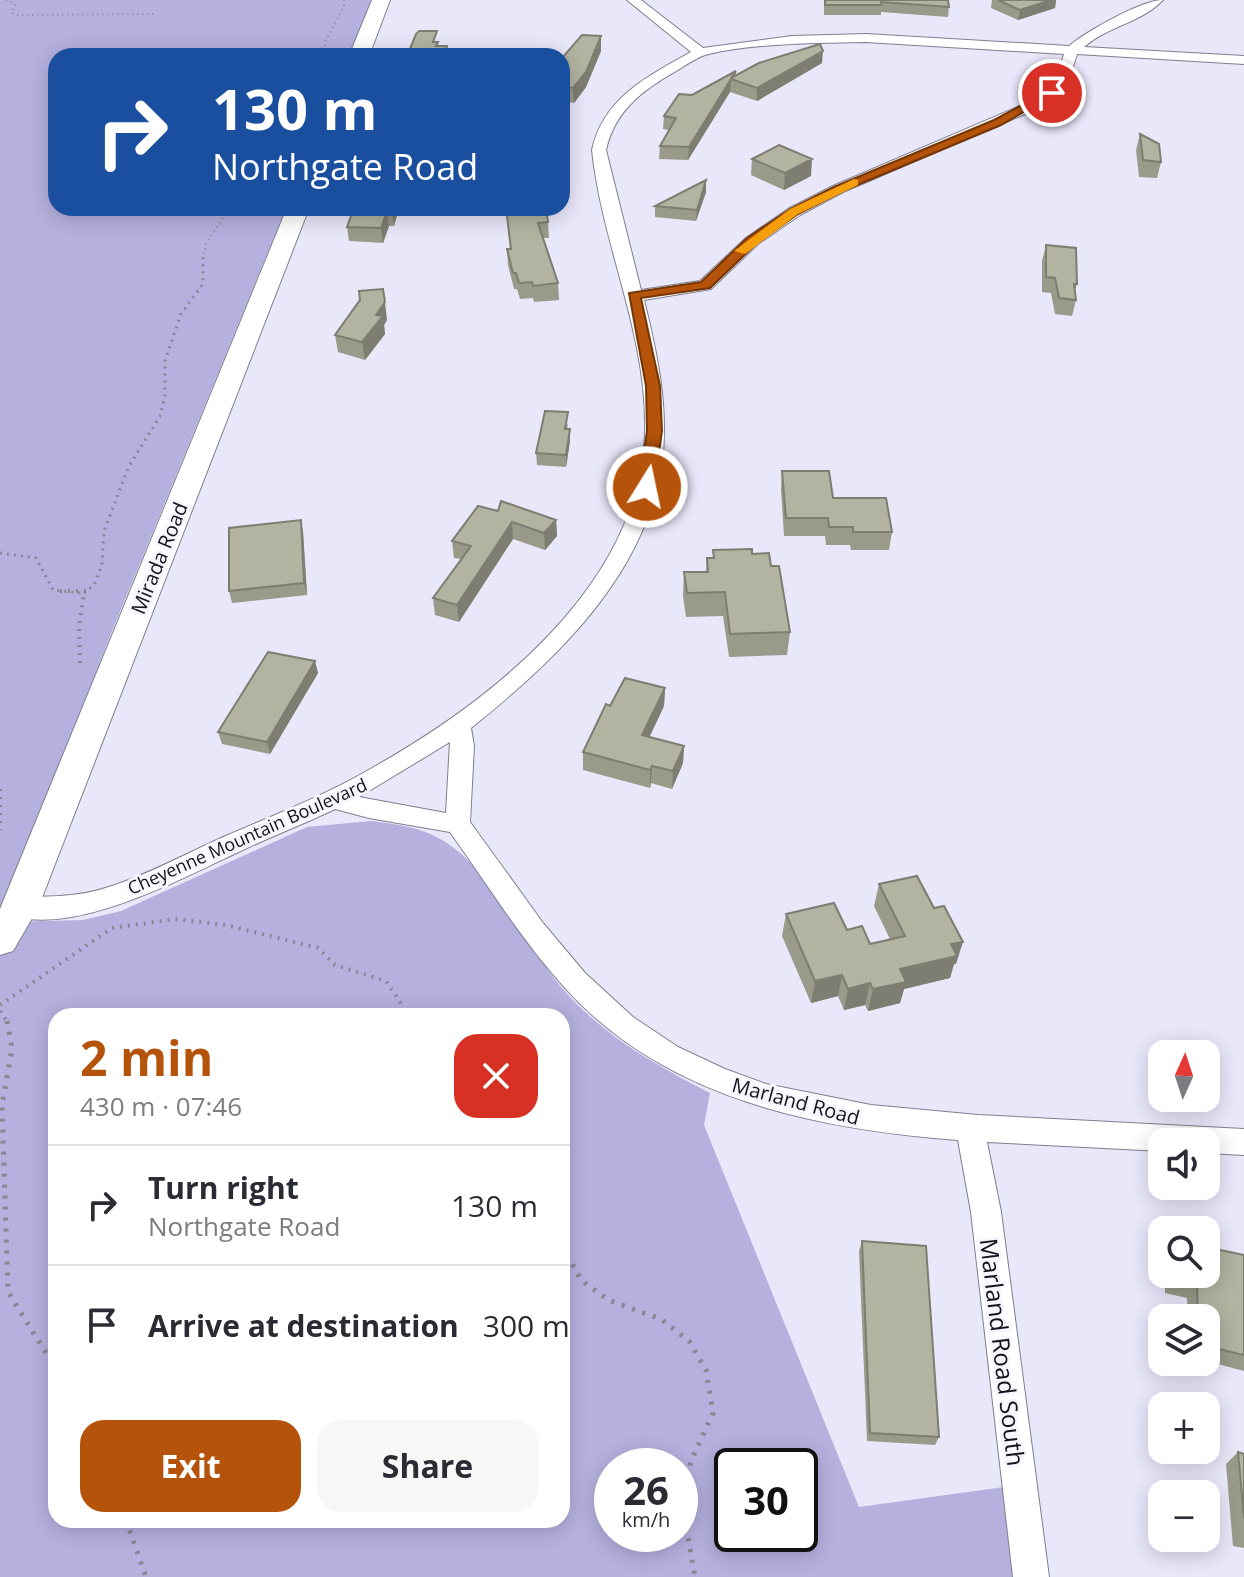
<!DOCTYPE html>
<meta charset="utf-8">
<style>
:root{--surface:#fff;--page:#f7f7f7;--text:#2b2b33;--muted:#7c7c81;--line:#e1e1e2;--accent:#b45309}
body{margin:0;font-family:"Open Sans",sans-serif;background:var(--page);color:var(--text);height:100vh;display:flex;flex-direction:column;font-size:30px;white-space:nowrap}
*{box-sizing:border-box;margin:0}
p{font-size:26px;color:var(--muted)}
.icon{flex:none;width:44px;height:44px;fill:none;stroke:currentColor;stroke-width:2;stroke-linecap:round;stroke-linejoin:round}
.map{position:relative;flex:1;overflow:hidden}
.panel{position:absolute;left:48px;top:1008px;width:522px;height:520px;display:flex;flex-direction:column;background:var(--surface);border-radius:24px;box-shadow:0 4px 20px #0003}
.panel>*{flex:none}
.hud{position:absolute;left:48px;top:48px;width:522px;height:168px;border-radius:24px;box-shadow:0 4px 20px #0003;background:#1a4fa0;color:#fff;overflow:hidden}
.needle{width:52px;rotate:3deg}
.tools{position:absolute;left:1148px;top:1040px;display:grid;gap:16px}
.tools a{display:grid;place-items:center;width:72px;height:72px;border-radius:16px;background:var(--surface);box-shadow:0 4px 20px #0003;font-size:40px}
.speed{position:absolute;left:594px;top:1448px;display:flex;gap:16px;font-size:40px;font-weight:700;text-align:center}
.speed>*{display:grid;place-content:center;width:104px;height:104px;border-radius:50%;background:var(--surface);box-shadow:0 4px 20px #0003;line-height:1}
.speed small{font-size:20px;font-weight:400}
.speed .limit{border:4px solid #111;border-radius:12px;background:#fff;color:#111}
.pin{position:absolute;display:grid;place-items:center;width:68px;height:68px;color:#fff;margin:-34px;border:4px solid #fff;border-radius:50%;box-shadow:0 2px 8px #0007}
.me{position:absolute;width:88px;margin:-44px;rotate:10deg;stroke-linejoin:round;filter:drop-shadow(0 0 6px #0008)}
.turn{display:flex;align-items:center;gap:28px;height:168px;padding:0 32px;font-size:36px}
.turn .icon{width:104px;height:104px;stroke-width:2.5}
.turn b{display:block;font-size:56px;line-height:68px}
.round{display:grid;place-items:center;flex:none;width:84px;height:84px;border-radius:24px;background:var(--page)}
.head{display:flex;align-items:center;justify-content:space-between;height:136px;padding:0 32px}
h1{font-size:48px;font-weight:700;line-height:60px;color:var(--accent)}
.primary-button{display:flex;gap:16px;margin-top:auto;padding:16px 32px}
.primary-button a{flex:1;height:92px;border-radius:24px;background:var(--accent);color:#fff;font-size:32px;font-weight:700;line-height:92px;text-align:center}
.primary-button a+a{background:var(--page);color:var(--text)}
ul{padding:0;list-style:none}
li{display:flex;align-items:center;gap:24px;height:120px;padding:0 32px;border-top:2px solid var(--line)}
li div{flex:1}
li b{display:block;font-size:30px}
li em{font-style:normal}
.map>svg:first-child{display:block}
.green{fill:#b6b0df;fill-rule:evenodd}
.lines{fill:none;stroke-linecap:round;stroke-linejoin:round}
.street-casing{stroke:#7f7e8e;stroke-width:2}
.secondary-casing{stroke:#7f7e8e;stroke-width:2}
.path-far3{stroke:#888693;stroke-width:2;stroke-dasharray:1 4;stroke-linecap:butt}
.path-far2{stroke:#888693;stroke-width:3;stroke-dasharray:2 5;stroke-linecap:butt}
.path-far1{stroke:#888693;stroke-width:4;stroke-dasharray:2 6;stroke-linecap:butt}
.path{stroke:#888693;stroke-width:5;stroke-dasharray:3 8;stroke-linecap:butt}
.street{fill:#fff;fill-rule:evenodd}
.secondary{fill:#fff;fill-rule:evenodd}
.wall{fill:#999a8a}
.shaded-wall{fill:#7d7d71}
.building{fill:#b2b3a1;stroke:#7d7d71;stroke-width:2}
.route{fill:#b45309;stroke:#753606;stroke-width:2}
.slow{fill:#f59e0b}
.labels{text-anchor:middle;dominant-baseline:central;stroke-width:6;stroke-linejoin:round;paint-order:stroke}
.far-street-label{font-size:18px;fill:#141319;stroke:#f7f6fe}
.street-label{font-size:20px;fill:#141319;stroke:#f7f6fe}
.near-street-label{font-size:24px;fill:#141319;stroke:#f7f6fe}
</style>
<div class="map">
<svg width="1244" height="1577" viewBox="0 0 1244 1577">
<rect width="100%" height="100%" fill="#e9e7fa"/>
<path class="green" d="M0,0H371L349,56H56V208H286L110,636L0,921Z
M371,821C396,824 420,827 442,840C493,870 524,942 561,987C603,1036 654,1064 710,1093L704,1125L859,1507L1004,1487L1014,1577H0V922L83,920L121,911L307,827ZM56,1016H562V1520H56ZM612,1466H680V1534H612ZM732,1466H800V1534H732Z"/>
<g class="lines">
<defs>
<path id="street" d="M627,0H641L703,48L792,36L866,34L1069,46C1087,31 1142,0 1163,0C1141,23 1108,26 1084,47L1244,56V64L1077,54L1067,86L1039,108L843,192L800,215L758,244L711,289L644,300C657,352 669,408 662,462C646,575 556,660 471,728L474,746L470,822L543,923L585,973L633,1017L678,1047L725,1069L766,1084L871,1105L978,1115L1244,1129V1155L1206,1153V1142H1162V1151L987,1142L1001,1212L1049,1577H1013L971,1212L958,1140C816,1129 666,1099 566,989C522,941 488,885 450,832L369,818L335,809C306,823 275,835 245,849C186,876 76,937 11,915L7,908L11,901C26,896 43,897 59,896C77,895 95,892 112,886C152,873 189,852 228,835C274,815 321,797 365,772C488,704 639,588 645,434C648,335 602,246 592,150C603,98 648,76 691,52ZM866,42L1064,54L1056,81L1029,102L833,186L788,209L746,238L700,281L641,290L606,150C615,110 644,89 678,70C686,65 696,58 705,55C751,43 818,43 866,42ZM450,742L446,813L359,797Z"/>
<path id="secondary" d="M372,0H390L369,56H349Z
M287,208H309L38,908L13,951L0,955V909Z"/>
</defs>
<use href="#street" class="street-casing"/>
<use href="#secondary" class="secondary-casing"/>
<path class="path-far3" d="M6,0L15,4L12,13L17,15L154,14
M323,56L326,40L344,6V0
M203,259L206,244L229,208"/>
<path class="path-far2" d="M0,553L36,558L53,590L81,593
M84,593L94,585L102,565L104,531L129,466L160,416L165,396V361L181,314L203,284V257"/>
<path class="path-far1" d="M60,591H87
M80,663L79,625L84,593
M0,789V830
M0,1005L112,928L175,919L226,925L318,948L335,965L386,981L400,1002L401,1016
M0,1011L8,1023"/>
<path class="path" d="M7,1021L12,1048L2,1106L8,1292L56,1369
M562,1245L581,1280L608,1300L661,1319L689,1341L706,1370L713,1413L691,1461L682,1504L695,1577
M126,1520L146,1577"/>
<use href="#street" class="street"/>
<use href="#secondary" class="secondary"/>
</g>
<path class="wall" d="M824,0H948L949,7L948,17L881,12V15H824Z
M992,0H1056L1055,8L1018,20L991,8Z
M601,36V51L586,87L574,103L562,101V58Z
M822,63L757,101L730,92L688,160L659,159L660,146L669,130L663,129L664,116L692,95L736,71V76Z
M1140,134L1161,162L1157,178L1139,177L1136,150Z
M752,159L811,176L784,190L751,175Z
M706,180V192L696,221L655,217V206Z
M354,208H399L394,226H389L383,243L349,241L347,227Z
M506,208L548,222L549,238H543L558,283L559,300L534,302L533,298L520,299L517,289H514L508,265L507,249H510Z
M1046,245L1077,284L1075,291L1076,300L1072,316L1055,314L1051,293L1042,292V261Z
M387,320L384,325L385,334L365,360L338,352L335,335Z
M568,424L567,429L570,441L566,467L537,465L536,453Z
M782,471L833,498L892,532L889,550H851L850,545H826L825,536H784L781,489Z
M498,511L556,520L557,536L545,550L513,539L459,622L435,615L433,598L461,559L454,558L452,541Z
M303,532L307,595L232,603L229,591Z
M713,550L752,554L771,566L790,632L787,655L729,657L723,616L686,617L683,596L684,572H706L707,558H713Z
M315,661L318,673L270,754L222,744L218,732Z
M665,688L664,706L649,737L684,746L683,763L672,789L651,783L650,788L583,770V752L610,706Z
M879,884L956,964H954L950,978L904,989L900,1003L868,1011L865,1005L844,1010L838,996L811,1003L782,936L786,914L847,930L870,944L890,939L874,906Z
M862,1241L939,1437L935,1445L867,1441L859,1251Z
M1244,1255V1371L1206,1361V1318H1188L1187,1298L1165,1293V1274H1206Z
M1238,1452L1244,1454V1548L1233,1546L1226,1464Z"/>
<path class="shaded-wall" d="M1051,0H1056L1055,8L1018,20L1020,10Z
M601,36V51L586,87L574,103L573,88Z
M823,51L822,63L757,101V88Z
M731,79L730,92L688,160L689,147Z
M812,159L811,176L784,190L785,173Z
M706,180V192L696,221L697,210Z
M393,208H399L394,226L392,212Z
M387,211L389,226L383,243L381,228Z
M385,302L387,320L384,325L385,334L365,360L362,342L376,315Z
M570,429V441L566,467V455Z
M301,520L303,532L307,595L304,583Z
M556,520L557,536L545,550L544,533Z
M512,522L513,539L459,622L457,605Z
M315,661L318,673L270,754L267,742Z
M665,688L664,706L642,753V735Z
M684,746L683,763L672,789L673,771Z
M652,766L651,783L650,788V770Z
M963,942L956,964H954L950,978L904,989L900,1003L868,1011L873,989L900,969L951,944Z
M842,975L838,996L811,1003L815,981Z
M870,983L865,1005L844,1010L848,989Z"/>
<path class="building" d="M825,0H948L949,7L881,2L882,5H825Z
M998,0H1051L1020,10Z
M419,31H437L433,42H438L436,46H447L444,56H407L416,34Z
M582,35L601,36L586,72L573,88L562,86V58Z
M820,44L823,51L757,88L731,79L689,147L660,146L676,118L664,116L679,94L692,95L736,71L731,78L759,63Z
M1140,134L1159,144L1161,162L1143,160Z
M779,145L812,159L785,173L752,159Z
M706,180L697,210L655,206Z
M354,208H393L392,212L387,211L381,228L347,227Z
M506,208H546L548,222L538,223L558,283L533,286L532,282L519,283L516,273H513L507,249H511Z
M1046,245L1076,248L1077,284H1074L1076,300L1059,298L1055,278L1046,277Z
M383,289L385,302L376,315L383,316L362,342L335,335L360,300L359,291Z
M545,411L568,412L565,429H570L566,455L536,453Z
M782,471H829L833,498H886L892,532H853V527H829L828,518H786Z
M501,501L556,520L544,533L512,522L457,605L433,598L471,546L452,541L478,506L498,511Z
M301,520L304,583L229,591V528Z
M752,549V554L769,553L771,566H779L790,632L730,634L725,592L687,593L684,572H708L707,558H714L713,550Z
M268,652L315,661L267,742L218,732Z
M625,678L665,688L642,735L684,746L673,771L652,766L650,770L583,752L606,704L610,706Z
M917,876L934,908L944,906L963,942L951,944L957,956L900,969L906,982L873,989L870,983L848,989L842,975L815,981L786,914L834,903L847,930L862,926L870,944L905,936L879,884Z
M862,1241L926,1246L939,1437L870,1433Z
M1206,1247L1244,1255V1355L1206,1346V1318H1198L1197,1284L1175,1280V1274H1206Z
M1238,1452L1244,1454V1518Z"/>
<path class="route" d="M1048,91L1057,93L1001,125L843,191L798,214L756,244L710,288L641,298L660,386L662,431L654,487L652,490H641L639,487L647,431L646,386L629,293L701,282L747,238L790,209L834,187L994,120Z"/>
<path class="slow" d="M854,179L858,180V185L798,214L745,254L734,251L790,209Z"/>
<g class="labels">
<g class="far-street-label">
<text transform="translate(247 836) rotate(-24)">Cheyenne Mountain Boulevard</text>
</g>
<g class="street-label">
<text transform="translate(159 558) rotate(-68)">Mirada Road</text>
<text transform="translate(796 1101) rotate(15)">Marland Road</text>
</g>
<g class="near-street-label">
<text transform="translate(1003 1352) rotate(83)">Marland Road South</text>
</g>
</g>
</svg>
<div class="tools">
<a><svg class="needle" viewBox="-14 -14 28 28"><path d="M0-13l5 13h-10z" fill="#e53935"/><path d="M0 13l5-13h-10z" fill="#7c7c81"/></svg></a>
<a><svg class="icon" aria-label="sound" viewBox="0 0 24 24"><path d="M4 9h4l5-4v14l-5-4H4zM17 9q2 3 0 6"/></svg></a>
<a><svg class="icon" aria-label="search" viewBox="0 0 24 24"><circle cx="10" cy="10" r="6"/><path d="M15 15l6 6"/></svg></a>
<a><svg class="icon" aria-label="layers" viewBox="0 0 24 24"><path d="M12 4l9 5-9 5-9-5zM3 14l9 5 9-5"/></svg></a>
<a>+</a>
<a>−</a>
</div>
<div class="speed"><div>26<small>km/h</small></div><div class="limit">30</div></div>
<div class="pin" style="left:1052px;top:93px;background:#d93025"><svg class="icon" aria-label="arrive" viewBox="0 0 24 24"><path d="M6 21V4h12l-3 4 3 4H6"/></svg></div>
<svg class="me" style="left:647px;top:487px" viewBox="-20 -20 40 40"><circle r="17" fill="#b45309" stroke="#fff" stroke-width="3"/><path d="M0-11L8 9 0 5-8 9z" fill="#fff"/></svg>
<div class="hud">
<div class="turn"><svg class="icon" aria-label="right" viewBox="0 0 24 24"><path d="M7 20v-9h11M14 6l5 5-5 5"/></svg><div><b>130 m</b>Northgate Road</div></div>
</div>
<section class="panel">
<div class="head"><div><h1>2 min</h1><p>430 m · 07:46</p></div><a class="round" style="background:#d93025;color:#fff"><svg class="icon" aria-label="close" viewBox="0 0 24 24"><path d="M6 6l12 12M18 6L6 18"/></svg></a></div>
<ul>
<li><svg class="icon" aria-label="right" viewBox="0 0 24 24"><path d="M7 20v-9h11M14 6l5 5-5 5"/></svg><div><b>Turn right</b><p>Northgate Road</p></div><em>130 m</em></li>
<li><svg class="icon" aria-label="arrive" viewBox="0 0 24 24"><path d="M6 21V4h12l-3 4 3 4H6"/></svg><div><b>Arrive at destination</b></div><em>300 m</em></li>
</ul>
<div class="primary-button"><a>Exit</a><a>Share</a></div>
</section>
</div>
